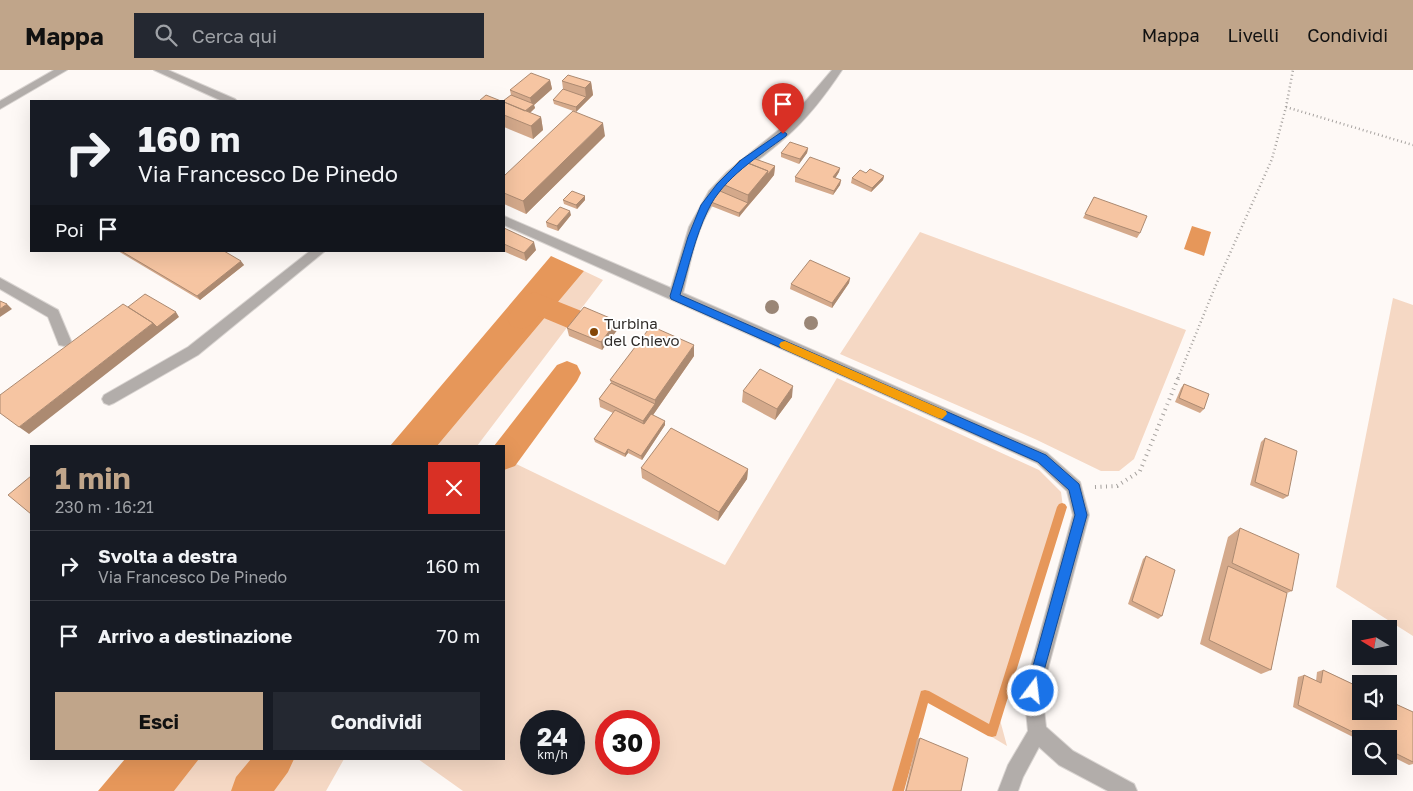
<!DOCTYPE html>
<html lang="it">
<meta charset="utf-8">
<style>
:root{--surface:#171b24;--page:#242831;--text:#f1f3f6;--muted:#9ea1a6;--line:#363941;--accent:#c0a58a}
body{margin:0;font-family:"Golos Text",sans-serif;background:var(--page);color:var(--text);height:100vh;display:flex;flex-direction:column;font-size:19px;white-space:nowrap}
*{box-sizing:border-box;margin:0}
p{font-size:16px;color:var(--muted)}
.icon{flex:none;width:28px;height:28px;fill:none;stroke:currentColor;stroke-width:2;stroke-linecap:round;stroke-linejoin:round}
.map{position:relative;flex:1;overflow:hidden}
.drawer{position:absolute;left:30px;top:375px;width:475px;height:315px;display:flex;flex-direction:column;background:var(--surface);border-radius:0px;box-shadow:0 5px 20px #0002}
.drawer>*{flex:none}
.hud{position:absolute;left:30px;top:30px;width:475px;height:152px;border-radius:0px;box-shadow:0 5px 20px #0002;background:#171b24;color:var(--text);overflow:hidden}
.needle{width:32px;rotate:280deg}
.tools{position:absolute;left:1352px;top:550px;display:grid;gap:10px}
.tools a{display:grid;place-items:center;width:45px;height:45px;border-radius:0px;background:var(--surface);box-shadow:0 5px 20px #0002;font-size:25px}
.speed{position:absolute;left:520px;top:640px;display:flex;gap:10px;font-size:25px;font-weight:700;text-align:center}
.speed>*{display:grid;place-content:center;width:65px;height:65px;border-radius:50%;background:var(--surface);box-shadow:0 5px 20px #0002;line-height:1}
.speed small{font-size:12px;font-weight:400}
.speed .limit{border:8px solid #d22;background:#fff;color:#111}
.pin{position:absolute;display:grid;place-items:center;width:42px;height:42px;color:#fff;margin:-51px -21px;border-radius:50% 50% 50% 0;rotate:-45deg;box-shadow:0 0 5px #0007}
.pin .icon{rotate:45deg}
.me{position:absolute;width:55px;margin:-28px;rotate:15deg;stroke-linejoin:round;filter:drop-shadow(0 0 4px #0008)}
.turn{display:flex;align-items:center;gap:18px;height:105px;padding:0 25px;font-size:22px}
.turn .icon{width:65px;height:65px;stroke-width:2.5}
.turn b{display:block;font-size:35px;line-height:42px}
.then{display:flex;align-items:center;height:48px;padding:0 25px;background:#0003;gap:10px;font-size:19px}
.round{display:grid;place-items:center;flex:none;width:52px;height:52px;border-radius:0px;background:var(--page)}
.summary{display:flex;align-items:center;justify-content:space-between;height:85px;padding:0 25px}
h1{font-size:30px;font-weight:700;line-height:38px;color:var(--accent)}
.primary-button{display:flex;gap:10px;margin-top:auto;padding:10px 25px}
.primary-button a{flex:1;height:58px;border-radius:0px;background:var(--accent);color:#111;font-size:20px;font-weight:700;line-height:58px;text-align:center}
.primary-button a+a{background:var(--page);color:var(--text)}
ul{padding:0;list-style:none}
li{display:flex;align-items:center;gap:15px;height:70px;padding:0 25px;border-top:1px solid var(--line)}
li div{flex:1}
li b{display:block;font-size:19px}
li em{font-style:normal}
header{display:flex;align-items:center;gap:30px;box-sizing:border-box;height:70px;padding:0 25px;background:var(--accent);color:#111}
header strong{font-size:24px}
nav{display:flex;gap:28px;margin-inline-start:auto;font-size:18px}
.search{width:350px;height:45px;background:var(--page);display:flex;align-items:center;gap:12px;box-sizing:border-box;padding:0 18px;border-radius:0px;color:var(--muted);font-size:19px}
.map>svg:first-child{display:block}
.green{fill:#f5d8c4;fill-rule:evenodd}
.water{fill:#e6975a}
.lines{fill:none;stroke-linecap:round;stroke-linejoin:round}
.stream{fill:#e6975a;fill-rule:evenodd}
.canal{fill:#e6975a;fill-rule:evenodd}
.minor-casing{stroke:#d9d4d1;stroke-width:2}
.path-far1{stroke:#a6a29f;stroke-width:2.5;stroke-dasharray:1 3;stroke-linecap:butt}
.path{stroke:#a6a29f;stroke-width:4;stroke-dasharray:1 4.5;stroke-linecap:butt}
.minor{fill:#b2adaa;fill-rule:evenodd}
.tree{fill:#9a8676}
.wall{fill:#d4a98b}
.shaded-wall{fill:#ac8a71}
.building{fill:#f6c5a2;stroke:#ac8a71}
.route{fill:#1a73e8;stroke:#114b97}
.slow{fill:#f59e0b}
.poi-dot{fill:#844606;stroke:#fff;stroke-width:2}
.labels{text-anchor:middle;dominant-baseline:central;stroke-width:4;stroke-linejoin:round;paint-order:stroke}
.poi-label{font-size:15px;fill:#302c29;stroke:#fff;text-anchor:start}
</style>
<header>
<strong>Mappa</strong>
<div class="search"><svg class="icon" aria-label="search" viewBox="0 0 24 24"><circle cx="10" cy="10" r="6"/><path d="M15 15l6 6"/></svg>Cerca qui</div>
<nav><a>Mappa</a><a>Livelli</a><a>Condividi</a></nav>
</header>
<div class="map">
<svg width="1413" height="721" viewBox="0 0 1413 721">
<rect width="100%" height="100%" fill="#fef9f6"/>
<path class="green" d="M920,162L1186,260L1134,389L1119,401H1101L1037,370L840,284Z
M584,201L603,210L477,376H437Z
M1393,228L1413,235V566L1336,517Z
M837,308L1039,400L1061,422L1063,437L1000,650L1007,676L925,627L902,721H463L418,689H504V388L725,495ZM574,651V694H531V651ZM649,651V694H606V651Z
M199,689H344L326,721H174Z"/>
<path class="water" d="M1192,156L1211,162L1204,186L1184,179Z
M551,186L584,201L437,376H390Z
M125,689H199L174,721H98Z"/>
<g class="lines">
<path class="stream" d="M1062,433L1065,434L1067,437L996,666L992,667L988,666L928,633L904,721H892L921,621L925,620L929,621L989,654L1057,437L1059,434Z"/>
<path class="canal" d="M534,222L609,252L613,260L609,268L599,271L539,246C530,257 525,261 511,256L507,249C514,237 521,226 534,222Z
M567,291L577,295L581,303L577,311L515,396L504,400V376H494L557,295Z
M251,689H294L288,702L274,721H231L236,707Z"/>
<defs>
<path id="minor" d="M54,0H67L0,39V31Z
M154,0H168L235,29L237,31H222Z
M832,0H842C826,24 808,48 786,67C761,90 730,107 711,137C695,162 690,195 683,223L1047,383L1080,412L1089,445L1042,621L1046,657L1073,681L1134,714L1137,721H1108L1059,695L1039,677L1023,707L1018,721H998L1008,695L1028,661L1024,621L1073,445L1067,421L1037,393L504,155V146L671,218L689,157L709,121L727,102L786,54Z
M310,181H325L198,285L114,333L109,335L104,333L102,329L104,325L188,277Z
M0,208L58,240L71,271L69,275L64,276L59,275L48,247L0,219Z"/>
</defs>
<use href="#minor" class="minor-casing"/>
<path class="path-far1" d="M1286,37L1413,75
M1178,308L1215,217L1272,89L1286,37L1293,0"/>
<path class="path" d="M1095,417L1117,416L1140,401L1179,306"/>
<use href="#minor" class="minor"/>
</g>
<g class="tree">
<circle cx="772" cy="237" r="7"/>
<circle cx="811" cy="253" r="7"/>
</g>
<path class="wall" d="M550,10L552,19L534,35L535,38L530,43L541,47L543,60L533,69L504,57V31L511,25L510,20Z
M562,11L591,12L593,25L576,42L554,34L553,30L563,19Z
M605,66L526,144L504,134V106Z
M808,78L807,83L799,94L781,87V83Z
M743,91L775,96L774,105L739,147L711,136V132L720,121V113Z
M840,98L839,102L835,108L841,110L840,115L833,125L795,112V107Z
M866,103L884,106L883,110L871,122L851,113L852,108Z
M585,126V130L577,139L564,134L563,130Z
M1094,127L1140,163L1137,168L1083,148Z
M571,145L558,161L547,157L546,152Z
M504,158L536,180L526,191L503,181H504Z
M118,181H224L244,195L200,230Z
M850,208L849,213L832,238L790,219L791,214Z
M617,251L618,259L602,280L569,266L567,258Z
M694,286L653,345L665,355L642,390L628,383L625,387L595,372L594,369L613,343L600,337L599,329L611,313L610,310Z
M1184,314L1204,339L1200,343L1175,332L1181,318Z
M743,321L792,327L775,350L742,332Z
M1265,368L1288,426L1283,429L1250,415L1261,372Z
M641,398L748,399L747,409L718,451L642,408Z
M1240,458L1292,521L1287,523L1271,600L1261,604L1200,574L1228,467Z
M1146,486L1162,546L1158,549L1128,534L1143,489Z
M1323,600L1413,642V694L1409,695L1389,685V669H1361V671L1293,637L1298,607L1304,605L1316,611L1317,602Z
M920,668L961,721H905L917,669Z"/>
<path class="shaded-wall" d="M550,10L552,19L534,35L535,38L521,51L520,46L532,35L530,28Z
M591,12L593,25L576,42V37L586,27L585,18Z
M541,47L543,60L533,69L531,56Z
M603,53L605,66L526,144L523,131Z
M808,78L807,83L799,94L800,89Z
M775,96L774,105L767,114V105Z
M840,98L839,102L833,112V107Z
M768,101L767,114L747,137L748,125Z
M884,106L883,110L871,122L872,118Z
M841,110L840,115L833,125L834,121Z
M585,126V130L577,139L576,135Z
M748,133L747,137L739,147V143Z
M570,141L571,145L558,161L557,156Z
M534,172L536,180L526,191L524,183Z
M241,191L244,195L200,230L197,226Z
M850,208L849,213L832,238V233Z
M7,234L12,239L0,247V239Z
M176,242L179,247L29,364L19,357L153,253Z
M617,251L618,259L602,280L601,272Z
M694,275V286L644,358L643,351L655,334V330Z
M793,316L792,327L775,350L777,339Z
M665,351V355L642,390L641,386Z
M628,379V383L625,387V384Z
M748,399L747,409L718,451L719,442Z"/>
<path class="building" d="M531,3L550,10L530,28L510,20Z
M568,5L591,12L585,18L562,11Z
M563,19L586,27L576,37L553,30Z
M486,25L501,31H479Z
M511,25L534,34L525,41L504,32L503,31Z
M504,32L541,47L531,56L504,45Z
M573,41L603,53L523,131L504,123V106Z
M790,72L808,78L800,89L781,83Z
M747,86L775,96L767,105L768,101L743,91Z
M810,87L840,98L833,107L841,110L834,121L795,107Z
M740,90L768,101L748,125L720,113Z
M870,99L884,106L872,118L852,108L860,100L866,103Z
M572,121L585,126L576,135L563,130Z
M720,121L748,133L739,143L711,132Z
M1094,127L1147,146L1140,163L1085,144Z
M560,137L570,141L557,156L546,152Z
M504,158L534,172L524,183L504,174Z
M121,181H224L241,191L197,226Z
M810,190L850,208L832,233L791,214Z
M145,224L176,242L157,257L153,253L128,237Z
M0,231L7,234L0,239Z
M123,234L153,253L19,357L0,343V325Z
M584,237L617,251L601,272L567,258Z
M651,256L694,275L655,330L610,310Z
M760,299L793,316L777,339L743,321Z
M611,313L655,334L643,351L599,329Z
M1184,314L1209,324L1204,339L1179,328Z
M615,340L644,354L651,344L665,351L641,386L628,379L625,384L594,369Z
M671,358L748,399L719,442L641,398Z
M1265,368L1297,381L1288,426L1255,412Z
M31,406V444L8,425Z
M1240,458L1299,484L1292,521L1232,493Z
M1146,486L1175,500L1162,546L1132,531Z
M1228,496L1287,523L1271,600L1209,570Z
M1323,600L1361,618V641H1389V631L1413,642V692L1389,680V669H1367L1298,635L1304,605L1321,613Z
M920,668L968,688L961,721H906Z"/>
<path class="route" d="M783,61L787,64L786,66C759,86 723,108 708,140C695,167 689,196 680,225L1046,385L1079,414L1087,445L1037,626L1033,628L1028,626L1026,621L1075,445L1069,420L1038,392L671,229L670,226L688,167L701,135L717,114L741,90Z"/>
<path class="slow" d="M785,271L946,341L947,344L942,349L938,348L781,278L779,275L781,272Z"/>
<circle class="poi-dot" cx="594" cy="262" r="5"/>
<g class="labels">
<g class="poi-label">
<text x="604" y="253">Turbina<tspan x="604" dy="17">del Chievo</tspan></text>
</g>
</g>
</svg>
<div class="tools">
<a><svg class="needle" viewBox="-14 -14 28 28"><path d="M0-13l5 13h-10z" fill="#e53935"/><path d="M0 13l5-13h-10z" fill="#9ea1a6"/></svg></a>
<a><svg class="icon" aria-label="sound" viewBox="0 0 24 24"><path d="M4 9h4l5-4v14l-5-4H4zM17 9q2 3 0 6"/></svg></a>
<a><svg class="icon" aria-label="search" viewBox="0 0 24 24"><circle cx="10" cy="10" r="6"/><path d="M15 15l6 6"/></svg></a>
</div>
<div class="speed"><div>24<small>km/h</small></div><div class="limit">30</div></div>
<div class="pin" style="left:783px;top:64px;background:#d93025"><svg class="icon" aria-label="arrive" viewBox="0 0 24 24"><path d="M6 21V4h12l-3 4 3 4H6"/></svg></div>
<svg class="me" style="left:1033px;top:621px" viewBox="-20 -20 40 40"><circle r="17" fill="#1a73e8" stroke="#fff" stroke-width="3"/><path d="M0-11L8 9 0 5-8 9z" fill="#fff"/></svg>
<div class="hud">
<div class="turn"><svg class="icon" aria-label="right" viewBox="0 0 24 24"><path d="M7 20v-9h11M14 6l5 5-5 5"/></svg><div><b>160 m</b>Via Francesco De Pinedo</div></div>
<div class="then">Poi<svg class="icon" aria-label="arrive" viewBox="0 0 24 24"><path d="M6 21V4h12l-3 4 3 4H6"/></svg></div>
</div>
<section class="drawer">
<div class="summary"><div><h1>1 min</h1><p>230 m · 16:21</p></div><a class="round" style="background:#d93025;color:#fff"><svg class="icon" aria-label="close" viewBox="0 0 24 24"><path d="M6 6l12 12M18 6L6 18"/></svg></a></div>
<ul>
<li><svg class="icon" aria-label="right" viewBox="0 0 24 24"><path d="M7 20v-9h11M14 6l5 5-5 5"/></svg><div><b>Svolta a destra</b><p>Via Francesco De Pinedo</p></div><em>160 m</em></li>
<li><svg class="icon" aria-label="arrive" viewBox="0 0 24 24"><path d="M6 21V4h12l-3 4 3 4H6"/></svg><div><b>Arrivo a destinazione</b></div><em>70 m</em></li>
</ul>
<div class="primary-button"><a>Esci</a><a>Condividi</a></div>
</section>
</div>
